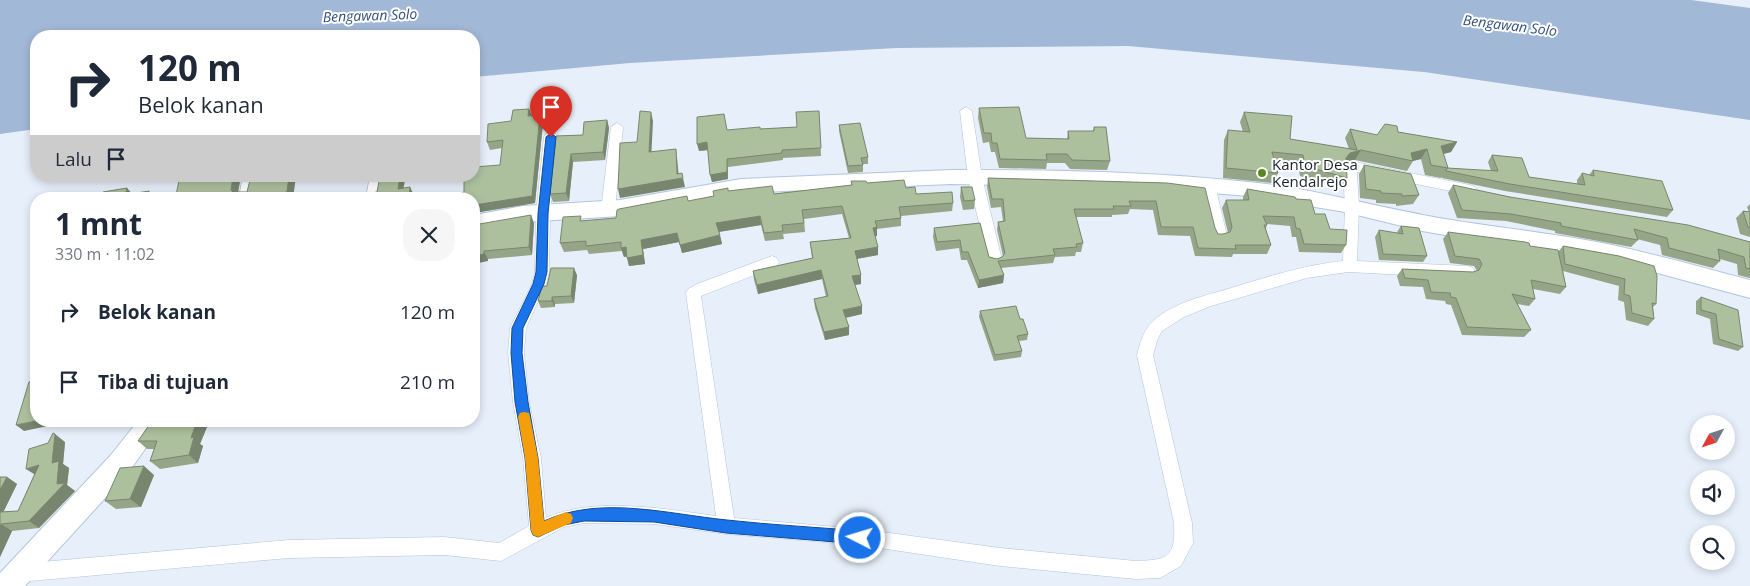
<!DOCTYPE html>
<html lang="id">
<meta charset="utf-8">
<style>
:root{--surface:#fff;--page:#f6f6f7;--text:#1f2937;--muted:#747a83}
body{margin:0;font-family:"Open Sans",sans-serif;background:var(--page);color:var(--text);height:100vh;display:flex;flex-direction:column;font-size:19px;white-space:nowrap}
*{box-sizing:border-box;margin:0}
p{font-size:16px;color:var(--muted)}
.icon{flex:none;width:28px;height:28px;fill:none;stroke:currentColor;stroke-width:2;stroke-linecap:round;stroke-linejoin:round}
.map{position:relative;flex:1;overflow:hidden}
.side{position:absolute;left:30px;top:192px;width:450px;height:235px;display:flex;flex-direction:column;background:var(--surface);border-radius:20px;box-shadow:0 2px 8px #0003}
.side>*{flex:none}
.top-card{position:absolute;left:30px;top:30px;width:450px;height:152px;border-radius:20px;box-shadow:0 2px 8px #0003;background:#fff;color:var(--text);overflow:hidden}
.needle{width:32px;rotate:230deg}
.tools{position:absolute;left:1690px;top:415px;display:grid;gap:10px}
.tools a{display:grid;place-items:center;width:45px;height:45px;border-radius:50%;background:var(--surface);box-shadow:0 2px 8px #0003;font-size:25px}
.pin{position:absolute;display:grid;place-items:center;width:42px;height:42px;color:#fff;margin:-51px -21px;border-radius:50% 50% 50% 0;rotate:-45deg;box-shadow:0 0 5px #0007}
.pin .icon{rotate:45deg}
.me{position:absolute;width:55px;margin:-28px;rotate:275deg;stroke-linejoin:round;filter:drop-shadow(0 0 4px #0008)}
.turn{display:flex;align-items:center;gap:18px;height:105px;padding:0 25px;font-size:22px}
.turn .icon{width:65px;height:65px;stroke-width:2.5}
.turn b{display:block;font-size:35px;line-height:42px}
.then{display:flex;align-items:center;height:48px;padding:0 25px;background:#0003;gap:10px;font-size:19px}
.round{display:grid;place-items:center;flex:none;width:52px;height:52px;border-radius:20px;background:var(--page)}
.headline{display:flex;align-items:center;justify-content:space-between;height:85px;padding:0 25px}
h1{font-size:30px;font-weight:700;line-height:38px}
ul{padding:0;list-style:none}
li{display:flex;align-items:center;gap:15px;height:70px;padding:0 25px}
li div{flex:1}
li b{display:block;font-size:19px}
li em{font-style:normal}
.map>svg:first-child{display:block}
.water{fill:#a2b8d7}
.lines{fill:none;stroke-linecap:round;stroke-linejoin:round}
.street-casing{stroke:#b1c5e0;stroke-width:1}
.secondary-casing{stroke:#b1c5e0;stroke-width:2}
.street{fill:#fff;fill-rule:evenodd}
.secondary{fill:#fff;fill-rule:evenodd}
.wall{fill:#95a588}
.shaded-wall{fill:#79866f}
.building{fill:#adc09e;stroke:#79866f}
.route{fill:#1a73e8;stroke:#114b97}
.slow{fill:#f59e0b}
.poi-dot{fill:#59891e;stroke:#fff;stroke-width:2}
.labels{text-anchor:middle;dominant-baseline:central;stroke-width:4;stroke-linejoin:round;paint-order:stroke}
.far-water-label{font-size:14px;font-style:italic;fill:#32517c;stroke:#fff}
.poi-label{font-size:15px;fill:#1a222c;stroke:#fff;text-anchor:start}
</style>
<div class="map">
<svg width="1750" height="586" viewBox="0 0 1750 586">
<rect width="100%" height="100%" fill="#e7effa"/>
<path class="water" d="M0,0H1691L1750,8V120L1424,72L1128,46L896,48L630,63L474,77V36H36V129L0,134Z"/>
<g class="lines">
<defs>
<path id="street" d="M966,107L972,111L982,177L1002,260L1000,264L995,266L990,264L988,260L968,177L960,111Z
M617,123L623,127L615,210L613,214H603L601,210L611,127Z
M551,133L556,134L558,137L550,214L549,272L546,284L526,328L524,353L529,402L541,458L546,518C593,496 665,509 716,516L686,293L688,289L697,284L772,256L777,258L779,262L777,266L701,296L734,518L860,529L1000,548L1136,561C1168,560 1176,557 1174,523L1137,355C1140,343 1144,329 1153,321C1174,302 1205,296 1231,288C1267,277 1304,265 1343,261L1345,207L1343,168L1345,165L1355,162L1470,185L1475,187L1477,190L1475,193L1470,195L1357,172L1359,207L1357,261L1468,266L1473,268L1475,272L1473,276L1468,278L1348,272L1307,278L1211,306L1184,317L1162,331L1158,338L1153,355L1192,523L1193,543L1181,566L1160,578L1136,579L1000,566L860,545L726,534L654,524L584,523L564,527L501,561L444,555L289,558L19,582L12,579L10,573L12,567L19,564L289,540L444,537L499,543L529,526L523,458L513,402L508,353L510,328L532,284L535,272L536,214L544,137L546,134Z
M243,176H257L253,199H239Z
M370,176H384L380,199H366Z
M1208,180L1213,182L1215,185L1227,236L1225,240L1220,241L1215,240L1213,236L1201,185L1203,182Z"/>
<path id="secondary" d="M951,170C1050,170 1149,171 1248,182C1313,188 1375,207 1439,218C1497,228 1555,233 1612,245C1658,255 1704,268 1750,280V298L1613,261L1543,248L1474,240L1422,231L1345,212L1249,196L1147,188L951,184L741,193L620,216L523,222L474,231V215L523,206L620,200L741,179Z
M138,421H165L128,473L25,586H0V573L110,456Z"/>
</defs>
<use href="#street" class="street-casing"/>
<use href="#secondary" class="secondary-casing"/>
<use href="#street" class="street"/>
<use href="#secondary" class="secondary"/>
</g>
<path class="wall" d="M979,108L1026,138L1067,139L1068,131H1093L1094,127L1110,161L1107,170L1070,169L1065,163H1047L1046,169L999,168L995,152H991L989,142L983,143L978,118Z
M819,111L821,156L783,158V160L728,167V179L712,182L708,150L699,151L760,129L797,127Z
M1244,112L1290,139L1349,149L1345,138L1350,129L1377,135L1398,132L1457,142L1451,152L1443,154L1447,168L1491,171L1488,162L1492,155L1529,177L1577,184V180L1582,173L1589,175L1593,170L1673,210L1667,217L1505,191L1442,178V177L1441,178L1425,175L1421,159L1413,161L1407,171L1355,160L1346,163L1347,178L1342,188L1300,176L1298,164L1275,163L1278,173L1273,183L1223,178L1224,140L1228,130L1243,132L1240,122Z
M531,115L543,123L535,203L474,213V199L459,194L464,192L500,165L502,148L490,150L487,142L511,121Z
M607,120L609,128L605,160L573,162L569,201L553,202L550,194L556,136L583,135Z
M839,125L868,157V164H863V172L848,173L839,131Z
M1364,165L1419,195L1413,204L1396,206V204L1376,203V200L1360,198L1359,174Z
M988,178L1167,183L1215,228L1218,234H1223L1228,233L1222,208L1226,200H1243V197L1247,189L1296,199L1315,214L1346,245L1341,253L1299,252L1296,237H1292L1290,226L1267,224L1266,229L1271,245L1267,254H1233L1232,257L1195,256L1190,236L1158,235L1153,210L1130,209L1128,214L1112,215V217H1076L1083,243L1081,252H1076L1075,256L1055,257L1053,263L1001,268L1004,275L1003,283L978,288L967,260H961L959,248L936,251L933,237L934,228L980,223L989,257L997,259L1002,257L1003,256L997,230L998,222L1003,221L1001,207L991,208L987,187Z
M851,181L906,188L916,194L953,203L952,211L901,216V226L877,229V236H875L878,255L857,259L861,275V284L855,285L862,314L846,318L849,327V335L825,340L815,308L814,299L826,297L822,279L758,294L754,280L753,271L812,258L810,242L849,238L842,214L804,219L805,232L783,234L784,239L765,241L761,225L719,232L722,244L682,253L679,242L643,249L645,264L629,266L627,256L624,257L622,251L589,254L587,250L564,252L560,243L582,221L616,218L714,196L774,194L851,185Z
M1453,185L1510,197L1750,242V278L1738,275L1737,264L1720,259V261L1713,268L1662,255L1660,245L1637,239L1638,240L1631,247L1555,233V231L1506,221L1457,218L1448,193Z
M961,187L975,200L974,209L963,210L960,197Z
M1750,204V237L1740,234L1736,218L1743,211L1749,212L1747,207Z
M534,223L532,255L488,259V261L474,225Z
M1401,226L1427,256L1423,262L1379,260L1375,237L1379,230L1398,233L1397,232Z
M1448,232L1558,252L1563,246L1619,256L1656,304L1653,307L1654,319L1648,326L1626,320L1624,302L1618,300L1619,286L1563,271L1566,287L1560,294L1533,289L1535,299L1529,306L1517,304L1531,330L1524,337L1462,335L1451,305L1446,304L1445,301L1426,299L1423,287L1400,286L1397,276L1402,269L1473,272L1477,271L1474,266L1450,263L1443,239Z
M577,275L574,303L555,304V307L541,308L538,301L547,286Z
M1701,297L1743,347L1738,351L1713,344L1710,319L1696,314V301Z
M980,311L1020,319L1028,334L1027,340L1019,341L1022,351L1021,357L994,361L979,317Z
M152,421H208L209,422L200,444L203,446L198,463L160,469L150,461L154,449H147L138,441Z
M65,442L63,464L69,468L67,485L75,491L39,528L12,531L0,557V477H7L17,484L3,512L18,511L48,443Z
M154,475L141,507L116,509L105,501Z"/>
<path class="shaded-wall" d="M529,109L532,116H528Z
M651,112L653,121L651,161L649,152Z
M540,115L543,123L535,203L474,213V205Z
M607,120L609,128L605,160L603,152Z
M707,142L708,150L699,151L697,144Z
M1457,142L1451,152L1435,156L1441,146Z
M676,149L677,157L679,179L683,178L685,187L620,198L618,189L677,174Z
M1427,149L1421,159L1412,161L1411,153Z
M1361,150L1355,160L1344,163L1346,158L1350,153Z
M571,154L573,162L569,201L566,193Z
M727,159L728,179L712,182L710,175Z
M233,176H241L237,199L231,190Z
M289,176H296L293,199H278V194Z
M400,176H403L405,180L402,197L398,189Z
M410,187L414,195L413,199H409Z
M127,188L135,197L125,195Z
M149,191L156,199H146Z
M531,215L534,223L532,255L529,247Z
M760,216L761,225L718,232L716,223Z
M877,227V236L873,237V228Z
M677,233L679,242L643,249L645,264L629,266L627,258L641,240Z
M720,235L722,244L682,253L680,245Z
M626,247L628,256L624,257L621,248Z
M878,247V255L855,259V251Z
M484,251L488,259V261L474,264V256Z
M574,268L577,275L574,303L571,296Z
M821,270L822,279L758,294L757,285Z
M861,275V284L853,285L852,276Z
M1004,275L1003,283L978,288L979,280Z
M552,297L555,304V307L552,301Z
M862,306V314L843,318V310Z
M849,327V335L825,340L824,332Z
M36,421H72L24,431L16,425Z
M197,421H208L209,422L200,444L203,446L198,463L189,455L191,438Z
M55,434L65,442L63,464L69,468L67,485L75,491L39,528L29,521L57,484L52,463Z
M39,465L37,476L26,469Z
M144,466L154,475L141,507L130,499Z
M7,477L17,484L0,519V490Z
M1,524L12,531L0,557V527Z"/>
<path class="building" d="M1019,107L1026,138L1069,139L1068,131H1094V127H1106L1110,161L1072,160L1067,154H1046L1047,160L1000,159L997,143H992L991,133H984L979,108Z
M529,109L528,116L540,115L532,196L474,205V199H431L459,194L464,192V176H474V167L500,165L503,140L487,142L488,124L511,121L513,110Z
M640,111L651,112L649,152L676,149L677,174L682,173L683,178L618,189L620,143L637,142Z
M819,111L821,148L782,150V153L727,159V172L710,175L707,142L697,144V117L724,114L727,130L760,127V129L797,127L796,112Z
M1244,112L1292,116L1290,139L1357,150L1350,129L1377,135L1385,124L1397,126L1398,132L1457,142L1441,146L1448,168L1431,165L1427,149L1411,153L1413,161L1361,150L1350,153L1346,158L1347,178L1305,166L1303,155L1272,152L1278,173L1226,168L1228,130L1250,132Z
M607,120L603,152L571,154L566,193L550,194L556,136L583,135L584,122Z
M860,123L868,157L861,158L863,165L848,166L839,125Z
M1492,155L1522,158L1529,177L1585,185L1582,173L1594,176L1593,170L1662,181L1673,210L1510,184L1446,171V170L1447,168L1498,171Z
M1364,165L1411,174L1419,195L1402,196V194L1381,193V191L1366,189Z
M180,176H233L231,190L233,192H247L251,176H289L287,192L278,194V199H178L179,195H176Z
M380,176H400L398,189L410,187L409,199H371L372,193L377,192Z
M988,178L1167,183L1205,188L1215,228L1218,234H1223L1230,232L1232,227L1226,200H1249L1247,189L1295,197L1296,199L1311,200L1315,214H1325L1330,229L1347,230L1346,245L1304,244L1300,229L1296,228L1294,217L1263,216L1267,225H1264L1271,245H1235L1236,249L1198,248L1193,227H1161L1156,201H1129L1131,206H1113L1114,209H1074L1083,243L1076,244L1077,247L1053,249L1055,255L998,261L1004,275L979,280L968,252H962L960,240L937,242L934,228L980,223L989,257L997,259L1002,257L1005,253L998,222L1005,221L1003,199H992Z
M904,180L906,188L915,187L916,194L952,192L953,203L899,207L901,218L875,221L877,227L873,228L878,247L855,251L861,275L852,276L862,306L843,310L849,327L824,332L814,299L828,296L821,270L757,285L753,271L813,258L810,242L851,238L842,206L802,210L804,223L782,225L783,231L764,233L760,216L716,223L720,235L680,245L677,233L641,240L643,255L627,258L626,247L621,248V242L586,246V241L560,243L563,217L581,216L580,221L616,218L617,210L619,209L687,196L688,201L714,196L713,191L728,188V191L772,186L774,194L852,185L851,181H866L867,183Z
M1453,185L1510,197L1688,225L1750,242V269L1746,268L1744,257L1718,249L1720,261L1669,248L1667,238L1634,229L1638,240L1561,226V223L1511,214L1462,210Z
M961,187H972L975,200L964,201Z
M127,188L125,195L149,191L146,199H100L103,192Z
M1743,211L1750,212V228L1748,227Z
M531,215L529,247L484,251V254L474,256V225Z
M1401,226L1419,228L1427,256L1383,254L1379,230L1403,234Z
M1448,232L1525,242L1529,243L1530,246L1558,250L1566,287L1531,280L1535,299L1512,294L1531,330L1467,327L1456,298L1451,297L1450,293L1431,292L1428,280L1405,278L1402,269L1473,272L1479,270L1482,264L1479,259L1455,256Z
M1563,246L1619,256L1654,266L1657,276L1656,304L1652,303L1654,319L1632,313L1630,296L1624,294L1625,279L1565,264Z
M551,268H574L571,296L552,297V301H538L542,286H547Z
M1701,297L1738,310L1743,347L1719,339L1716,314L1701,310Z
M1016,306L1020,319H1023L1028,334L1017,336L1022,351L995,355L980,311Z
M36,377V421L16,425L29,382L35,381Z
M152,421H197L191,438L194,437L189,455L150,461L157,441H138Z
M53,433L55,434L52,463L59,461L57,484L65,483L29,521L1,524L0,527V512L18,511L39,465L26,469L29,449L48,443Z
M144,466L130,499L105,501L120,468Z
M0,477H7L0,490Z"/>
<path class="route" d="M551,133L556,137L548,214L547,272L544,284L523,328L522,353L528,402L538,458L544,521C601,495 667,514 727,520C772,525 816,527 860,531L865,533L867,538L865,542L860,544L726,533L654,522L584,521L564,525L538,537L533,535L531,530L525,458L515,402L511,353L512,328L533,284L536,272L538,214L546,137Z"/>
<path class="slow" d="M524,412L529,413L530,417L538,458L544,521L566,512L571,514L573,518L571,523L538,537L533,535L531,530L525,458L518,417L520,413Z"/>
<circle class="poi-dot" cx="1262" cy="173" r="5"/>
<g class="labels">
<g class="far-water-label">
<text transform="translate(370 15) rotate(-2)">Bengawan Solo</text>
<text transform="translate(1510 25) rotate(7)">Bengawan Solo</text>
</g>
<g class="poi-label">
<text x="1272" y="164">Kantor Desa<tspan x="1272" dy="17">Kendalrejo</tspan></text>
</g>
</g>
</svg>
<div class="tools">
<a><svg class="needle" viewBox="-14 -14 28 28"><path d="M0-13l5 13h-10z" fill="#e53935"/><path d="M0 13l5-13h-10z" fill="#747a83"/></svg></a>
<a><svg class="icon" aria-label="sound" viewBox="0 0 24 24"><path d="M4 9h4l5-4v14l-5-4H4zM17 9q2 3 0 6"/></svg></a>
<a><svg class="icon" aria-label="search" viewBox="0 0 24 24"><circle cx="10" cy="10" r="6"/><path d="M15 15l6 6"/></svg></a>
</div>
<div class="pin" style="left:551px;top:137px;background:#d93025"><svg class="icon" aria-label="arrive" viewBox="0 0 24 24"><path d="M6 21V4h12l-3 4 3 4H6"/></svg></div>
<svg class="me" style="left:860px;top:538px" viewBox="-20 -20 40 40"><circle r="17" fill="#1a73e8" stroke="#fff" stroke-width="3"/><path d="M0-11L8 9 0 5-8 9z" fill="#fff"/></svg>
<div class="top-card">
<div class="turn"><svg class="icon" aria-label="right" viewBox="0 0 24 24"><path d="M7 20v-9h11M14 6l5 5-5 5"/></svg><div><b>120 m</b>Belok kanan</div></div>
<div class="then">Lalu<svg class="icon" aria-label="arrive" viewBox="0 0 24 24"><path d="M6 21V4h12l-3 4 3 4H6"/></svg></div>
</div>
<section class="side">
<div class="headline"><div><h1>1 mnt</h1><p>330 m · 11:02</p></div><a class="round"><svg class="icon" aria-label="close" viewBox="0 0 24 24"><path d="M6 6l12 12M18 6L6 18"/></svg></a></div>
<ul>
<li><svg class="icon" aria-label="right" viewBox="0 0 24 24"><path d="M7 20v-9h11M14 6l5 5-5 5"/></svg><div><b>Belok kanan</b></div><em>120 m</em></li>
<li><svg class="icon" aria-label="arrive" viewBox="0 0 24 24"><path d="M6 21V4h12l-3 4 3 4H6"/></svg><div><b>Tiba di tujuan</b></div><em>210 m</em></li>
</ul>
</section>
</div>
